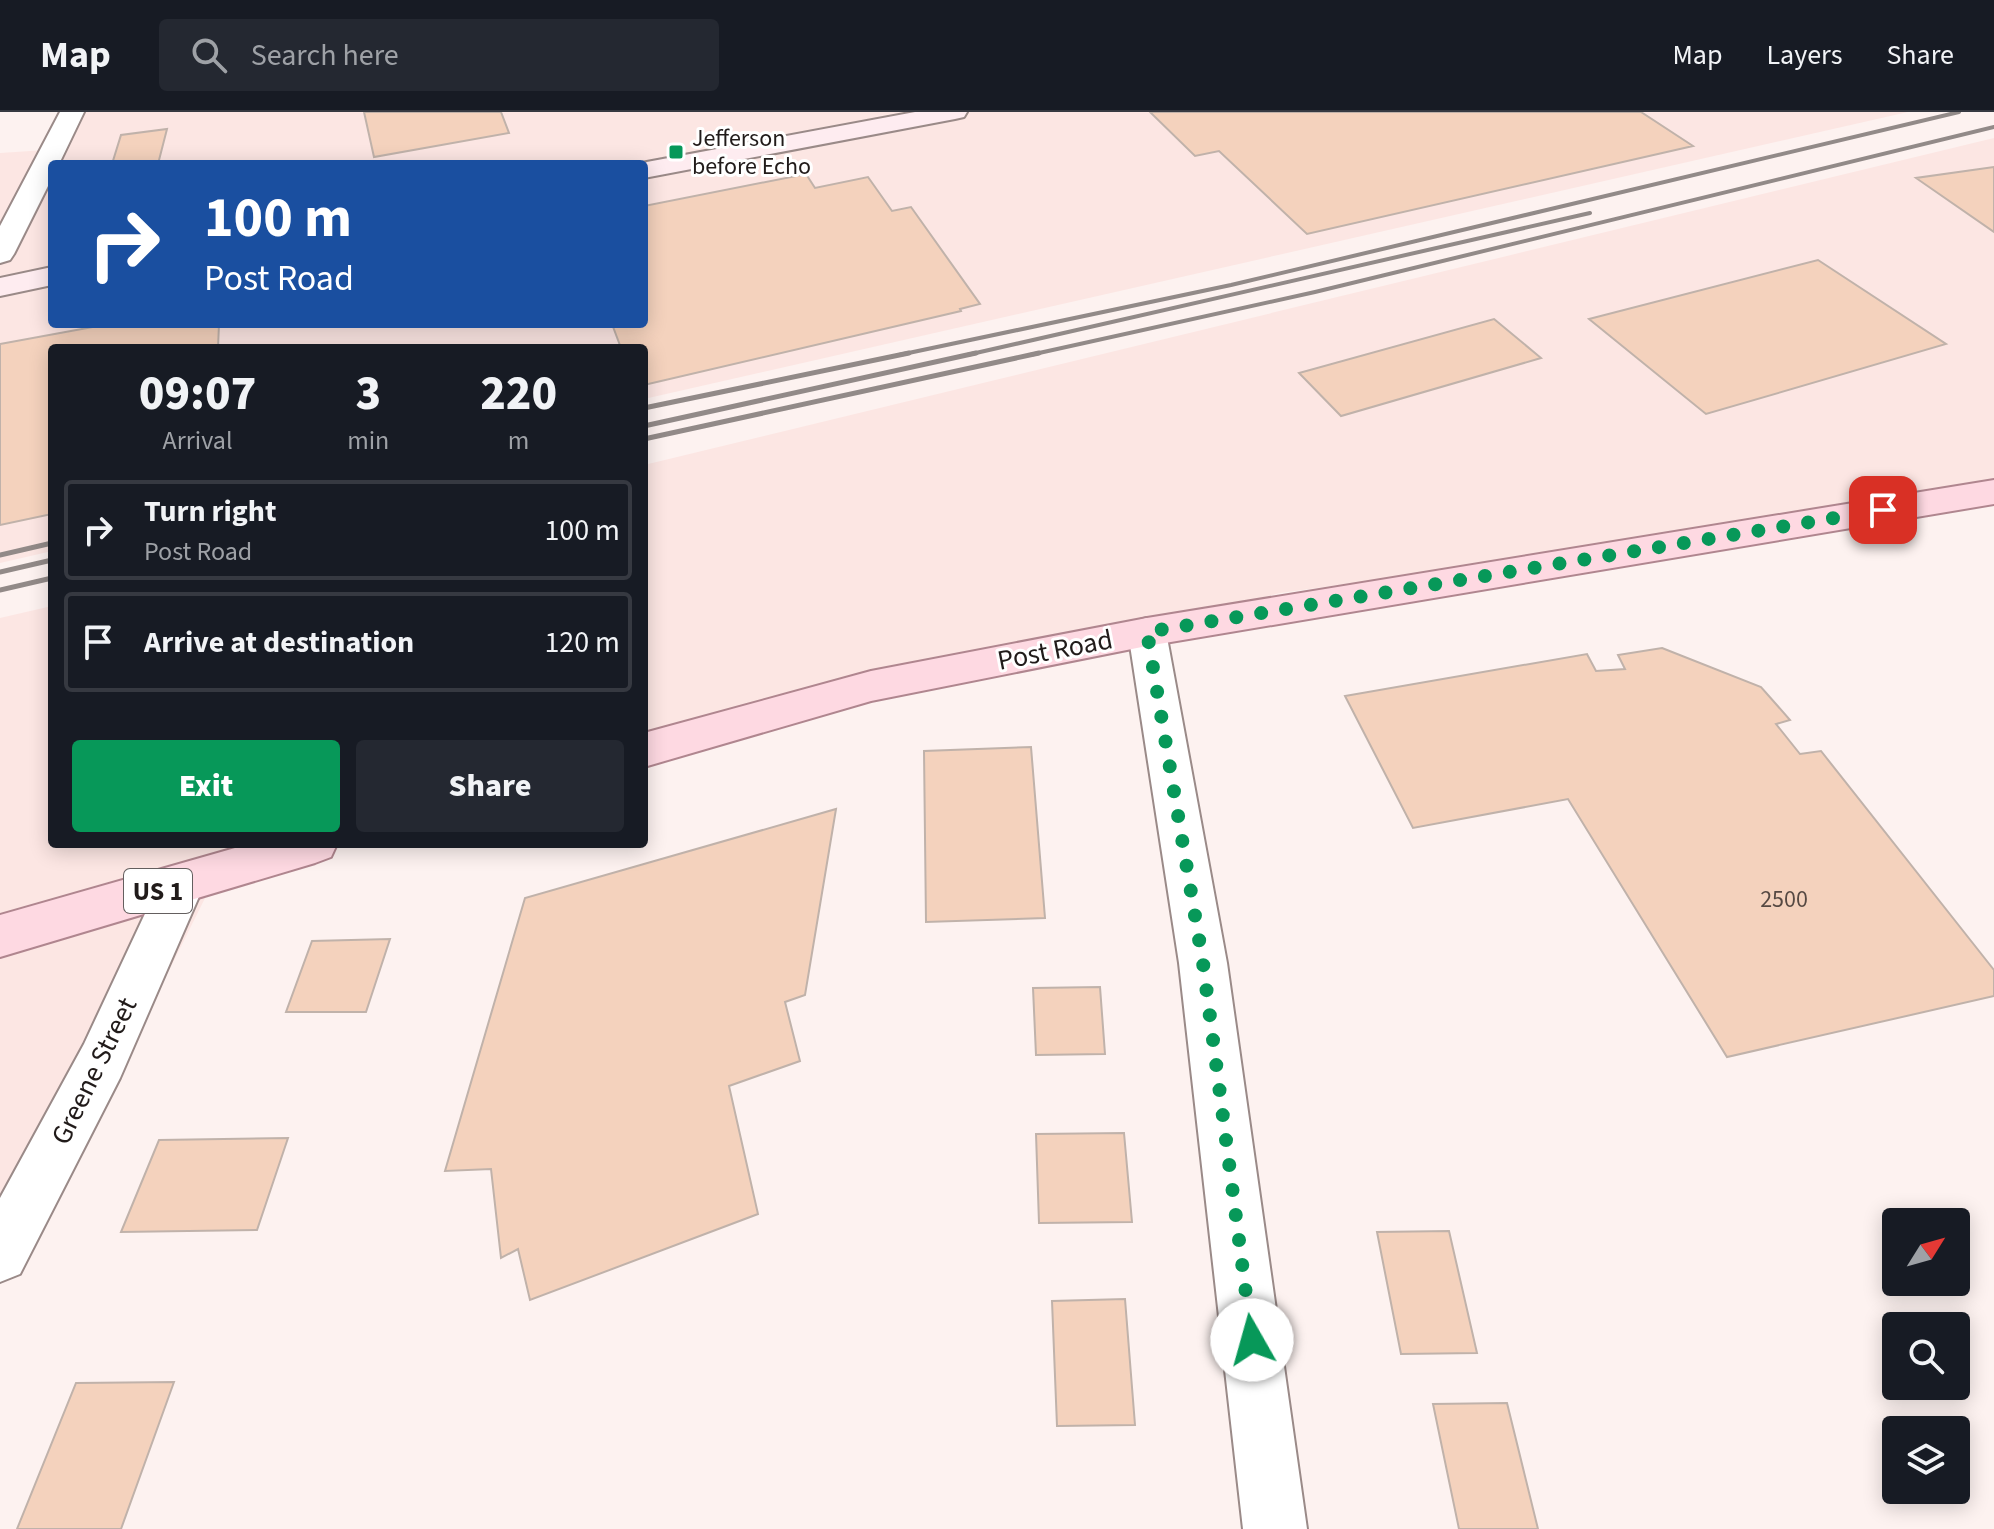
<!DOCTYPE html>
<style>
:root{--surface:#171b24;--page:#242831;--text:#f1f3f6;--muted:#9ea1a6;--line:#363941;--accent:#079859}
body{margin:0;font-family:"Source Sans 3",sans-serif;background:var(--page);color:var(--text);height:100vh;display:flex;flex-direction:column;font-size:30px;white-space:nowrap}
*{box-sizing:border-box;margin:0}
p{font-size:26px;color:var(--muted)}
.icon{flex:none;width:44px;height:44px;fill:none;stroke:currentColor;stroke-width:2;stroke-linecap:round;stroke-linejoin:round}
.map{position:relative;flex:1;overflow:hidden}
.side{position:absolute;left:48px;top:232px;width:600px;height:504px;display:flex;flex-direction:column;background:var(--surface);border-radius:8px;box-shadow:0 4px 20px #0003}
.side>*{flex:none}
.banner{position:absolute;left:48px;top:48px;width:600px;height:168px;border-radius:8px;box-shadow:0 4px 20px #0003;background:#1a4fa0;color:#fff;overflow:hidden}
.needle{width:52px;rotate:53deg}
.tools{position:absolute;left:1882px;top:1096px;display:grid;gap:16px}
.tools a{display:grid;place-items:center;width:88px;height:88px;border-radius:8px;background:var(--surface);box-shadow:0 4px 20px #0003;font-size:40px}
.pin{position:absolute;display:grid;place-items:center;width:68px;height:68px;color:#fff;margin:-34px;border-radius:16px;box-shadow:0 4px 12px #0006}
.me{position:absolute;width:88px;margin:-44px;rotate:353deg;stroke-linejoin:round;filter:drop-shadow(0 0 6px #0008)}
.turn{display:flex;align-items:center;gap:28px;height:168px;padding:0 24px;font-size:36px}
.turn .icon{width:104px;height:104px;stroke-width:2.5}
.turn b{display:block;font-size:56px;line-height:68px}
.eta{display:flex;justify-content:space-evenly;align-items:center;height:136px;text-align:center}
.eta b{font-size:48px;font-weight:800;line-height:56px}
.primary-button{display:flex;gap:16px;margin-top:auto;padding:16px 24px}
.primary-button a{flex:1;height:92px;border-radius:8px;background:var(--accent);color:#fff;font-size:32px;font-weight:800;line-height:92px;text-align:center}
.primary-button a+a{background:var(--page);color:var(--text)}
ul{padding:0;list-style:none}
li{display:flex;align-items:center;gap:24px;height:100px;margin:0 16px 12px;padding:0 8px;border:4px solid var(--line);border-radius:8px}
li div{flex:1}
li b{display:block;font-size:30px}
li em{font-style:normal}
header{display:flex;align-items:center;gap:48px;box-sizing:border-box;height:112px;padding:0 40px;background:var(--surface);border-bottom:2px solid var(--line)}
header strong{font-size:38px}
nav{display:flex;gap:44px;margin-inline-start:auto;font-size:28px}
.search{width:560px;height:72px;background:var(--page);display:flex;align-items:center;gap:20px;box-sizing:border-box;padding:0 28px;border-radius:8px;color:var(--muted);font-size:30px}
.map>svg:first-child{display:block}
.built{fill:#fce6e3;fill-rule:evenodd}
.building{fill:#f4d2bd;stroke:#c0b2aa;stroke-width:2}
.lines{fill:none;stroke-linecap:round;stroke-linejoin:round}
.minor-casing{stroke:#9a8a88;stroke-width:4}
.secondary-casing{stroke:#9a8a88;stroke-width:4}
.primary-casing{stroke:#b0868f;stroke-width:4}
.minor{fill:#fff;fill-rule:evenodd}
.secondary{fill:#feecf0;fill-rule:evenodd}
.primary{fill:#fed9e2;fill-rule:evenodd}
.rail-far1{stroke:#928a88;stroke-width:4}
.rail{stroke:#928a88;stroke-width:5}
.route{stroke:#079859;stroke-width:14;stroke-dasharray:0 25.2}
.poi-dot{fill:#079859;stroke:#fff;stroke-width:3}
.labels{text-anchor:middle;dominant-baseline:central;stroke-width:6;stroke-linejoin:round;paint-order:stroke}
.far-poi-label{font-size:24px;fill:#211b1a;stroke:#fff;text-anchor:start}
.number-label{font-size:24px;fill:#564943}
.shield{fill:#fff;stroke:#645f5f;stroke-width:2}
.shield-label{font-size:26px;font-weight:bold;fill:#211b1a}
.street-label{font-size:28px;fill:#211b1a;stroke:#fff}
</style>
<header>
<strong>Map</strong>
<div class="search"><svg class="icon" aria-label="search" viewBox="0 0 24 24"><circle cx="10" cy="10" r="6"/><path d="M15 15l6 6"/></svg>Search here</div>
<nav><a>Map</a><a>Layers</a><a>Share</a></nav>
</header>
<div class="map">
<svg width="1994" height="1417" viewBox="0 0 1994 1417">
<rect width="100%" height="100%" fill="#fdf2f0"/>
<path class="built" d="M67,0H1908L644,287V236H52V439L0,451V41L46,38ZM52,52H644V212H52Z
M1994,26V384L1280,481L644,639V353Z
M52,494V732H320L215,766L41,1116L0,1160V506Z"/>
<path class="building" d="M364,0H501L509,21L374,45Z
M1150,0H1641L1693,34L1307,122L1219,39L1195,44Z
M167,17L158,52H112L121,23Z
M1994,55V120L1916,66Z
M806,62L815,76L868,65L892,99L911,95L980,192L960,197L961,199L644,273V236H621L612,212H644V94Z
M1818,148L1946,232L1706,302L1589,207Z
M1494,207L1541,246L1341,304L1299,261Z
M109,212H219L218,236H52V402L0,413V232Z
M1662,536L1761,575L1790,608L1776,612L1800,642L1821,639L1994,858V884L1727,945L1568,687L1413,716L1345,584L1587,542L1596,559L1625,557L1618,543Z
M1031,635L1045,806L926,810L924,639Z
M836,697L805,883L785,890L800,949L729,974L758,1102L530,1188L518,1137L501,1146L491,1057L445,1059L525,786Z
M390,827L366,900H286L312,829Z
M1100,875L1105,942L1036,943L1033,876Z
M1124,1021L1132,1110L1039,1111L1036,1022Z
M288,1026L257,1118L121,1120L159,1028Z
M1449,1119L1477,1241L1401,1242L1377,1120Z
M1125,1187L1135,1313L1057,1314L1052,1189Z
M174,1270L121,1417H17L76,1271Z
M1507,1291L1538,1417H1459L1433,1292Z"/>
<g class="lines">
<defs>
<path id="minor" d="M60,0H84L59,52H52V66L14,142L10,148L0,151V114Z
M1147,506L1161,510L1166,520L1227,851L1307,1417H1243L1179,851L1128,520L1133,510Z
M181,753L197,759L204,773L120,966L20,1162L0,1170V1086L84,932L165,759Z"/>
<path id="secondary" d="M915,0H967L964,5L955,7L644,66V52H636Z
M52,155V173L0,184V166Z"/>
<path id="primary" d="M1994,368V392L1147,534L871,589L644,655V621L871,559L1147,506Z
M249,732H337L331,745L315,751L0,845V803Z"/>
</defs>
<use href="#minor" class="minor-casing"/>
<use href="#secondary" class="secondary-casing"/>
<use href="#primary" class="primary-casing"/>
<use href="#minor" class="minor"/>
<use href="#secondary" class="secondary"/>
<use href="#primary" class="primary"/>
<path class="rail-far1" d="M899,243L1231,173L1959,0
M967,243L1590,101
M1030,243L1315,180L1994,15"/>
<path class="rail" d="M644,296L909,241
M644,314L976,241
M644,327L1039,241
M0,443L52,431
M0,460L52,448
M0,478L52,466"/>
</g>
<g class="lines">
<path class="route" d="M1252,1228L1203,851L1147,520L1883,398"/>
</g>
<rect class="poi-dot" x="668" y="32" width="16" height="16" rx="4"/>
<g class="labels">
<g class="far-poi-label">
<text x="692" y="26">Jefferson<tspan x="692" dy="28">before Echo</tspan></text>
</g>
<g class="number-label">
<text x="1784" y="787">2500</text>
</g>
<rect class="shield" x="124" y="757" width="68" height="44" rx="6"/>
<g class="shield-label">
<text x="158" y="779">US 1</text>
</g>
<g class="street-label">
<text transform="translate(1055 538) rotate(-11)">Post Road</text>
<text transform="translate(94 959) rotate(-64)">Greene Street</text>
</g>
</g>
</svg>
<div class="tools">
<a><svg class="needle" viewBox="-14 -14 28 28"><path d="M0-13l5 13h-10z" fill="#e53935"/><path d="M0 13l5-13h-10z" fill="#9ea1a6"/></svg></a>
<a><svg class="icon" aria-label="search" viewBox="0 0 24 24"><circle cx="10" cy="10" r="6"/><path d="M15 15l6 6"/></svg></a>
<a><svg class="icon" aria-label="layers" viewBox="0 0 24 24"><path d="M12 4l9 5-9 5-9-5zM3 14l9 5 9-5"/></svg></a>
</div>
<div class="pin" style="left:1883px;top:398px;background:#d93025"><svg class="icon" aria-label="arrive" viewBox="0 0 24 24"><path d="M6 21V4h12l-3 4 3 4H6"/></svg></div>
<svg class="me" style="left:1252px;top:1228px" viewBox="-20 -20 40 40"><circle r="19" fill="#fff"/><path d="M0-13L10 11 0 6-10 11z" fill="#079859"/></svg>
<div class="banner">
<div class="turn"><svg class="icon" aria-label="right" viewBox="0 0 24 24"><path d="M7 20v-9h11M14 6l5 5-5 5"/></svg><div><b>100 m</b>Post Road</div></div>
</div>
<section class="side">
<div class="eta">
<div><b>09:07</b><p>Arrival</p></div>
<div><b>3</b><p>min</p></div>
<div><b>220</b><p>m</p></div>
</div>
<ul>
<li><svg class="icon" aria-label="right" viewBox="0 0 24 24"><path d="M7 20v-9h11M14 6l5 5-5 5"/></svg><div><b>Turn right</b><p>Post Road</p></div><em>100 m</em></li>
<li><svg class="icon" aria-label="arrive" viewBox="0 0 24 24"><path d="M6 21V4h12l-3 4 3 4H6"/></svg><div><b>Arrive at destination</b></div><em>120 m</em></li>
</ul>
<div class="primary-button"><a>Exit</a><a>Share</a></div>
</section>
</div>
